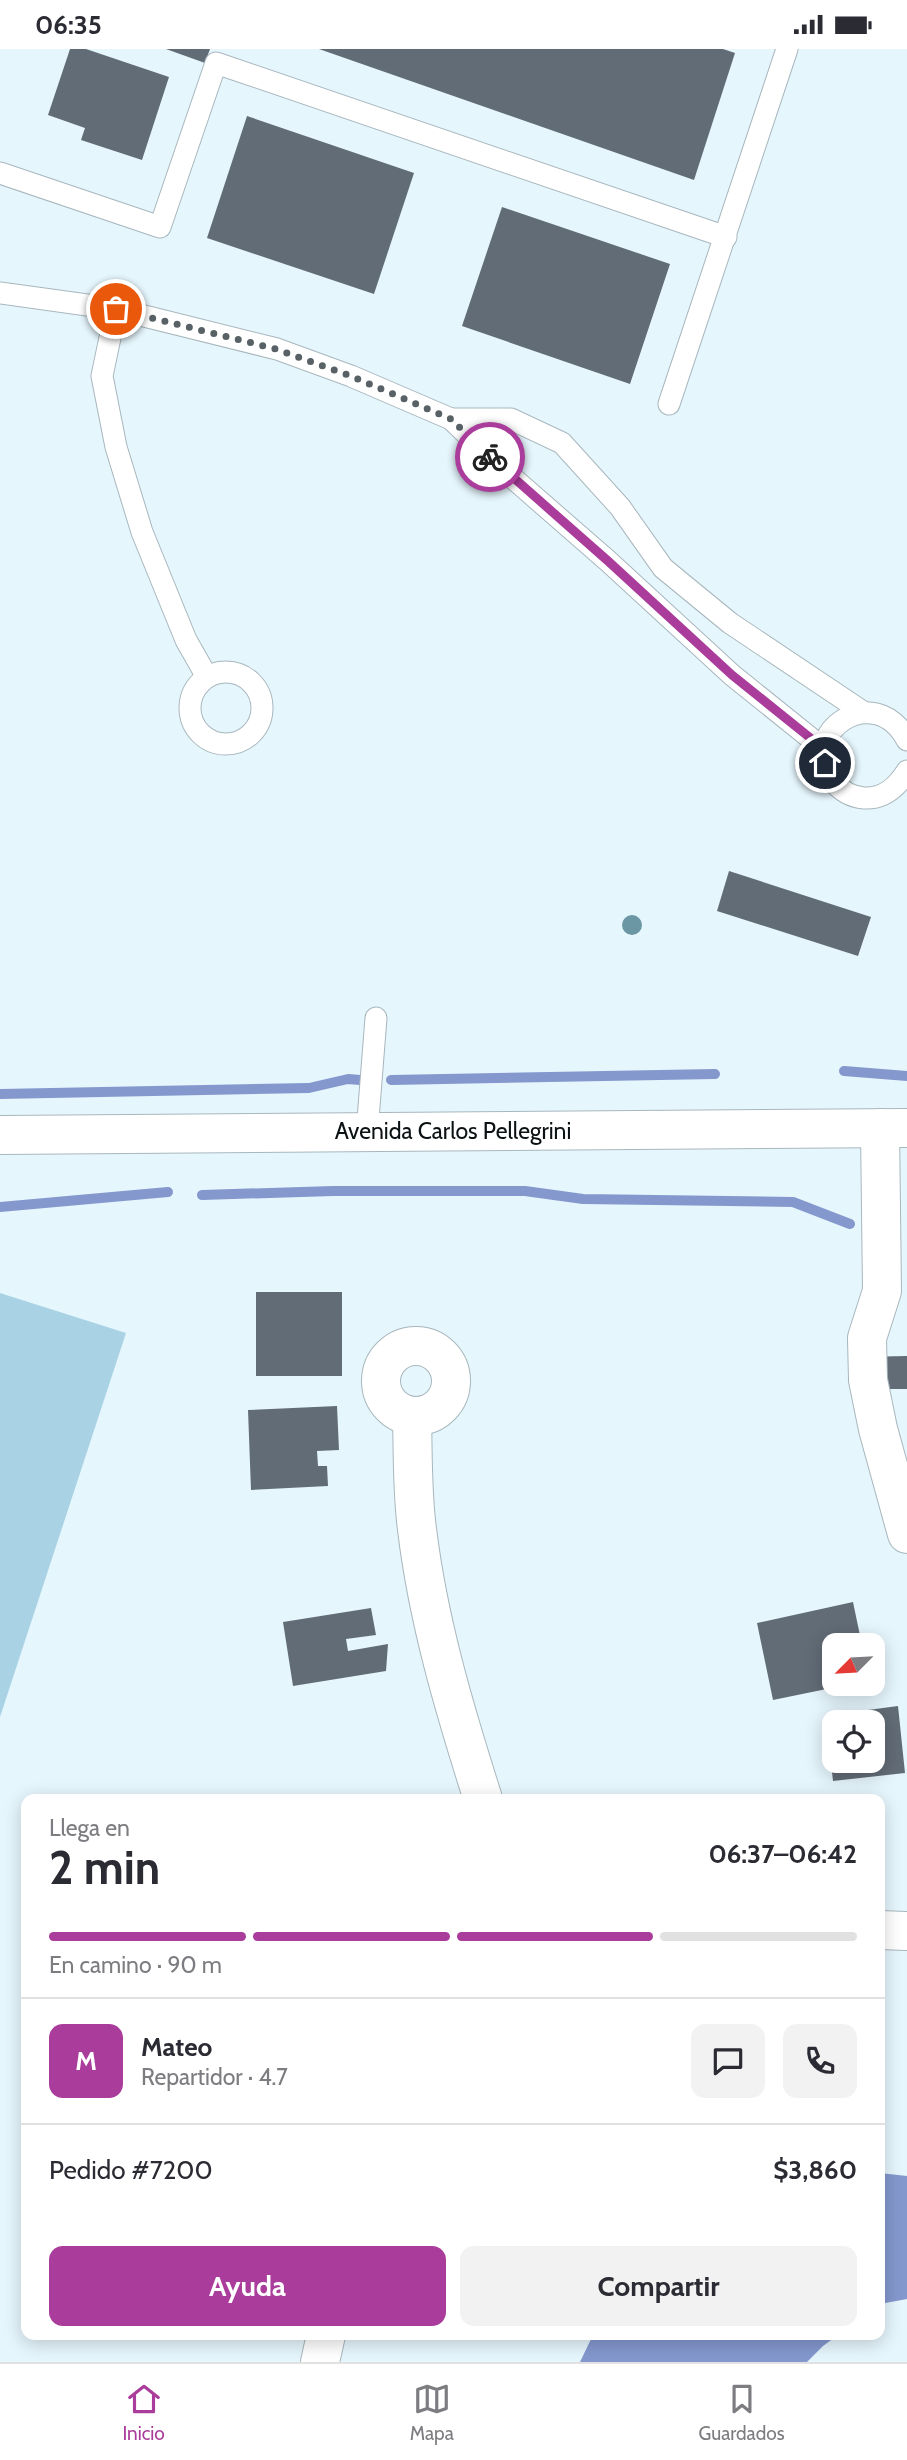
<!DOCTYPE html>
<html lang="es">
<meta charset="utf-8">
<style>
:root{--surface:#fff;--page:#f2f2f3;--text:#2b2b33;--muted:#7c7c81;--line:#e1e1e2;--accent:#aa3c9b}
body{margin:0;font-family:Cabin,sans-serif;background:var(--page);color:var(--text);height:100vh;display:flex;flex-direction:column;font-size:26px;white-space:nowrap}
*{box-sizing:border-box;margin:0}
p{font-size:23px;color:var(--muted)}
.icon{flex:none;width:38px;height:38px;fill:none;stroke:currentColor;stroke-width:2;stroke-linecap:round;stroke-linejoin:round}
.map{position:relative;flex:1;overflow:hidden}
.sheet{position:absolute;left:21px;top:1745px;width:864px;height:546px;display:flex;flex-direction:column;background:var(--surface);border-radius:14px;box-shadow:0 4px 18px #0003}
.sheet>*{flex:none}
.needle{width:46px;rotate:246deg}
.tools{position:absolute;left:822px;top:1584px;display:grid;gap:14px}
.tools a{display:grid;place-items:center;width:63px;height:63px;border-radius:14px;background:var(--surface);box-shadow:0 4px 18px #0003;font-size:35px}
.pin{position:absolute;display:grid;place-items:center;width:60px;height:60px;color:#fff;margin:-30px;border:4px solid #fff;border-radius:50%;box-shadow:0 2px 7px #0007}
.courier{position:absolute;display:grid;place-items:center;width:70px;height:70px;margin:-35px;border:5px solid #aa3c9b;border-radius:50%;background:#fff;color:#222;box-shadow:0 2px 9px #0007}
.head em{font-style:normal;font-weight:800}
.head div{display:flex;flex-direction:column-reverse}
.head{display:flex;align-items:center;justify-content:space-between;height:119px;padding:0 28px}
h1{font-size:46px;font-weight:800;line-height:52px}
.bar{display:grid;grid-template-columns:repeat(4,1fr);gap:10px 7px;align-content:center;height:84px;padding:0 28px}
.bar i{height:9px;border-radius:5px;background:var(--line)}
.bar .selected{background:var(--accent)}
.bar p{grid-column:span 4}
.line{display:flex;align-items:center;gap:18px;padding:0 28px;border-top:2px solid var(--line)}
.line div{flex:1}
.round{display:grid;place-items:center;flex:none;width:74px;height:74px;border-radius:14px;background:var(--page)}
.action{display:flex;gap:14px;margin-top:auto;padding:14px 28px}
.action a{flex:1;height:80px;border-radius:14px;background:var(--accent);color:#fff;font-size:28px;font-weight:800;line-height:80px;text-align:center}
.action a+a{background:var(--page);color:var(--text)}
.status{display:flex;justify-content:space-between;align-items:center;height:49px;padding:0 35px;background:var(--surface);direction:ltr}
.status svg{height:19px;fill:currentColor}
.tab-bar{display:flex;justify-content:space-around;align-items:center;height:98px;border-top:2px solid var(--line);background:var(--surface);font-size:19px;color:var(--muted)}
.tab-bar a{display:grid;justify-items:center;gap:4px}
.tab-bar .selected{color:var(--accent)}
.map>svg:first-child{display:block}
.green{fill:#a9d3e5}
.water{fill:#8498ce}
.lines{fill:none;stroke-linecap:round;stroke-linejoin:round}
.stream{stroke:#8498ce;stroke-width:10}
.building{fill:#626c76}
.service-casing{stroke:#a8b7bd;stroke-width:23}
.minor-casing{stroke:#a8b7bd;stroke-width:40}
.secondary-casing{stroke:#a8b7bd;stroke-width:40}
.service{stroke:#fff;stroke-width:21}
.minor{stroke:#fff;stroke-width:38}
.secondary{stroke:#fff;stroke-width:38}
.tree{fill:#6b96a4}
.done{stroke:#586165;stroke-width:7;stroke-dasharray:0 12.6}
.route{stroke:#aa3c9b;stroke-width:9}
.labels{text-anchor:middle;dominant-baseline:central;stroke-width:5;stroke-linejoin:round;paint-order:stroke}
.street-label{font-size:23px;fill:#0c1113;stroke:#fff}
</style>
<div class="status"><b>06:35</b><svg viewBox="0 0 49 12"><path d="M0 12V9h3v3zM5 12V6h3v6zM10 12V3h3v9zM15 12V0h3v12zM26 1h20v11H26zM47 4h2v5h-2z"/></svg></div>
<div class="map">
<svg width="907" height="2313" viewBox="0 0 907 2313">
<rect width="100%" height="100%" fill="#e6f6fd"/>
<path class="green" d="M0,1244l126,40 -126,384z"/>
<g class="water">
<path d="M880,2124l27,3v123l-27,5z"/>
<path d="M593,2286h245l-15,11 -16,16h-227z"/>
</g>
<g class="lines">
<g class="stream">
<path d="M844,1022l63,5"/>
<path d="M391,1031l324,-6"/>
<path d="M0,1045l309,-6 39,-9 12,1"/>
<path d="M202,1146l131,-4h192l58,8 210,3 57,22"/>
<path d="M0,1158l168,-15"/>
</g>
</g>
<g class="building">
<path d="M70,0h16l83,28 -27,83 -61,-20 4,-12 -37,-13z"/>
<path d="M166,0h44l-5,14z"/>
<path d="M319,0h404l12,4 -41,127z"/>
<path d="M247,67l167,57 -40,121 -167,-56z"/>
<path d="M502,158l168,57 -40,120 -168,-58z"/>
<path d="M729,822l142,46 -13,39 -141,-45z"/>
<rect x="256" y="1243" width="86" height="84"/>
<path d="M907,1307v33h-49l-1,-32z"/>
<path d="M337,1357l2,44 -22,1 1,15h9l1,20 -77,4 -3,-80z"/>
<path d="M853,1553l9,43h-27v38l11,2 -73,15 -16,-77z"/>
<path d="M371,1559l5,27 -30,4 2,12 40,-7 -2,27 -93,15 -10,-64z"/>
<path d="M873,1595l9,33 -9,2z"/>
<path d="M898,1657l7,67 -72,8 -7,-63 17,-2 1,6h-9v39h38v-39h-3l-2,-12z"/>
</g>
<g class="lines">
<g class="service-casing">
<g id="service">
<path d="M0,124l160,54 56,-164 510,174"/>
<path d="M0,244l116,16 161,40 74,27 100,43 56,54 101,88 124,114 92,74"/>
<path d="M116,260l-14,67 14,71 26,85 44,108 21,37"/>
<path d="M669,355l118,-355"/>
<path d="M451,370h60l51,24 58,64 43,61 67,55 133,89"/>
<circle cx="226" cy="659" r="36"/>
<path d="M907,691c-33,-61 -110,-7 -75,40 8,10 19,17 32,18 20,1 33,-11 43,-27"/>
<path d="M367,1083l9,-114"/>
</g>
</g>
<g class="minor-casing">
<g id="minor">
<path d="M880,1079l2,163 -15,47 1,42 10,49 29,105"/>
<circle cx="416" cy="1332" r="35"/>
<path d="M412,1368c1,37 0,75 5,112 11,92 38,182 66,270"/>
<path d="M880,1881l27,1"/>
<path d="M320,2313l6,-27"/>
</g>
</g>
<g class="secondary-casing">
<path id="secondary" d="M0,1086l907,-7"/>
</g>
<use href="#service" class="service"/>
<use href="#minor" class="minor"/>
<use href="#secondary" class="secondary"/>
</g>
<circle class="tree" cx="632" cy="876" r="10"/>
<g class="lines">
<path class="done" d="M116,260l160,40 75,27 100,43 39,38"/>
<path class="route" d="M490,408l118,104 124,114 92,74 1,14"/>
</g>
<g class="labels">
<g class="street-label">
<text x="453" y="1082">Avenida Carlos Pellegrini</text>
</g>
</g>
</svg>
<div class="tools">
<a><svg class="needle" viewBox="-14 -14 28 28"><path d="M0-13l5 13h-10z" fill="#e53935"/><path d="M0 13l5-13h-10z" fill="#7c7c81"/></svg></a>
<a><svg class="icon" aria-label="locate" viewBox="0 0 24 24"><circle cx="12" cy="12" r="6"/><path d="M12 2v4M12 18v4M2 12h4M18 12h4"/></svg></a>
</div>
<div class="pin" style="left:116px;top:260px;background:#ea580c"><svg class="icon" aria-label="bag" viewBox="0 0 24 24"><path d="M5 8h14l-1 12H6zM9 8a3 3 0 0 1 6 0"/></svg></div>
<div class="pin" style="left:825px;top:714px;background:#1f2937"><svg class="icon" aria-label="home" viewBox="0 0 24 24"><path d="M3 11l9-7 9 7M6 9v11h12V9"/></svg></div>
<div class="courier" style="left:490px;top:408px"><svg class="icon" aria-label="bike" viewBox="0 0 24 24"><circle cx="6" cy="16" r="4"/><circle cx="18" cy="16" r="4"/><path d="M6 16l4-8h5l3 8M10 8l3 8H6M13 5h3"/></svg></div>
<section class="sheet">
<div class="head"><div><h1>2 min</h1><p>Llega en</p></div><em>06:37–06:42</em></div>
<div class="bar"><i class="selected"></i><i class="selected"></i><i class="selected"></i><i></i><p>En camino · 90 m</p></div>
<div class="line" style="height:126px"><b class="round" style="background:var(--accent);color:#fff">M</b><div><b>Mateo</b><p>Repartidor · 4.7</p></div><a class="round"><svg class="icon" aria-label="chat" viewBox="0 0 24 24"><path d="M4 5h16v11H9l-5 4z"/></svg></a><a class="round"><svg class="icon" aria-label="phone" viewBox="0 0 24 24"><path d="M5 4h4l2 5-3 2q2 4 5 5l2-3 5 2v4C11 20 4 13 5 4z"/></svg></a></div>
<div class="line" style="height:91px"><div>Pedido #7200</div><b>$3,860</b></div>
<div class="action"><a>Ayuda</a><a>Compartir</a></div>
</section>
</div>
<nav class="tab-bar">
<a class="selected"><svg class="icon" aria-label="home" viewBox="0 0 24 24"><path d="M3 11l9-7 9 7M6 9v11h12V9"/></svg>Inicio</a>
<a><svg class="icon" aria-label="map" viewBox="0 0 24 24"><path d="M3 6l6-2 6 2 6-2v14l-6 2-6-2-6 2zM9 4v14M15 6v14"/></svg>Mapa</a>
<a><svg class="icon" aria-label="saved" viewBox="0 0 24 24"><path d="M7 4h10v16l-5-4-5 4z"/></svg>Guardados</a>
</nav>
